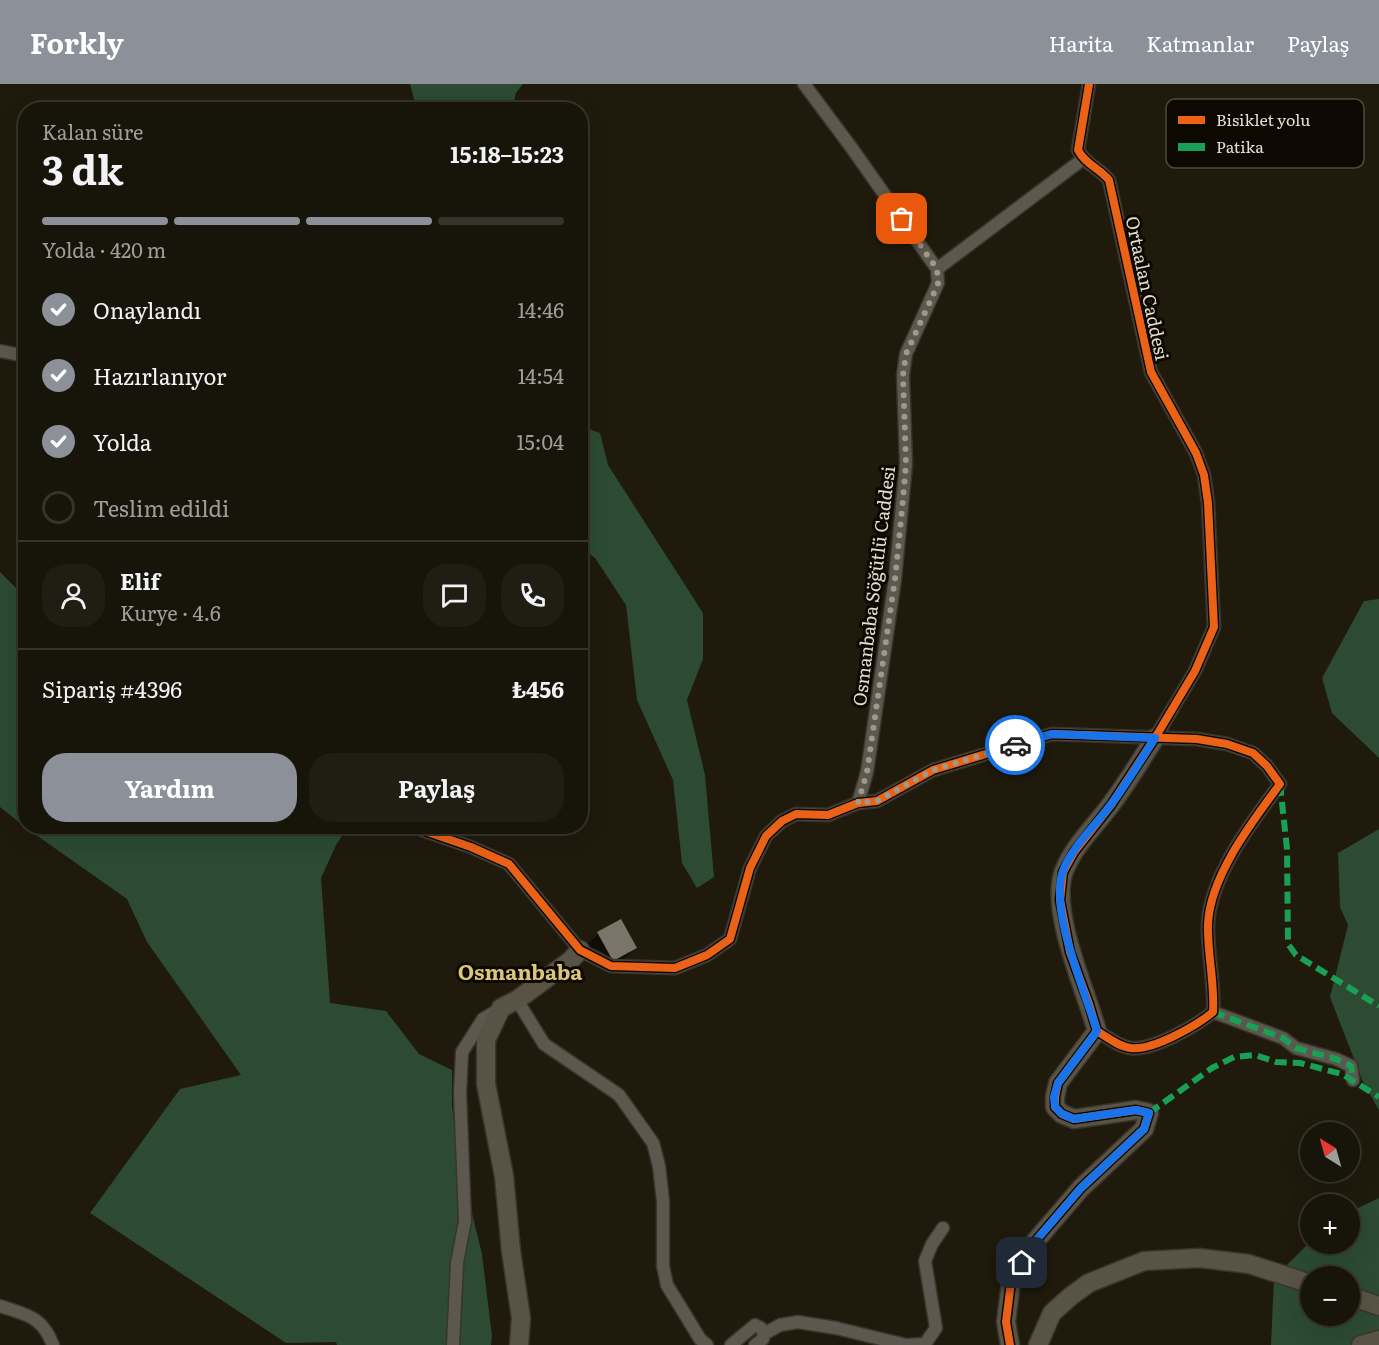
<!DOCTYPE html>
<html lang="tr">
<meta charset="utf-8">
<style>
:root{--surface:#171409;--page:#201d12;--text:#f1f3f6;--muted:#9e9e9c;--line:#36332a;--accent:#8c9099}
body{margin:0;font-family:Literata,serif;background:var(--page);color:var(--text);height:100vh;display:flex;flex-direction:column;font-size:22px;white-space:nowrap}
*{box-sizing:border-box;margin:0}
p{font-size:20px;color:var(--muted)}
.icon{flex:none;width:33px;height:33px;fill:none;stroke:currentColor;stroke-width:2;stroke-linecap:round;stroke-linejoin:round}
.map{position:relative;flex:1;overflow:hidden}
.details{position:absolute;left:18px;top:18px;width:570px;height:732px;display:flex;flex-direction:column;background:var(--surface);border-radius:24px;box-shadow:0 6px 24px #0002,0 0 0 2px var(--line)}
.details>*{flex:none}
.needle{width:39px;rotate:323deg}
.fabs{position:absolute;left:1300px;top:1038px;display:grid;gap:12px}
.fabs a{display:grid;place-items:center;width:60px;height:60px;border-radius:50%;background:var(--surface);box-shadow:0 6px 24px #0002,0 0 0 2px var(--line);font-size:30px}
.pin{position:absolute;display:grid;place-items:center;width:51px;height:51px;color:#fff;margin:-26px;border-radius:12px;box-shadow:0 3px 9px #0006}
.courier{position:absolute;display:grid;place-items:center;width:60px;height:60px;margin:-30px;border:4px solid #1a73e8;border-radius:50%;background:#fff;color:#222;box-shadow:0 2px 8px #0007}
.head em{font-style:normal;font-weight:700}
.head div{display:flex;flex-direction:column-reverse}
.head{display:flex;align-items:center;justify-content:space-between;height:102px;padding:0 24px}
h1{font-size:39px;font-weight:700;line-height:45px}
.bar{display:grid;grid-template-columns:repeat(4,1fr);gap:9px 6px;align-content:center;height:72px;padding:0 24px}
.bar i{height:8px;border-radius:4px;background:var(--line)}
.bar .active{background:var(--accent)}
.bar p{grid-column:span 4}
.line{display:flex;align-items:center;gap:15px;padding:0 24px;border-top:2px solid var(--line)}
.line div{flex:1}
.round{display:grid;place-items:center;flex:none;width:63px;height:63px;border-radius:24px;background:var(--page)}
ol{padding:0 24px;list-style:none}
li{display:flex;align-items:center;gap:18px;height:66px}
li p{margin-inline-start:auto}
li .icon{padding:6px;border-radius:50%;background:var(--accent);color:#fff;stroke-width:4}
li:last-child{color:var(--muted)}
li i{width:33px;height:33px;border:3px solid var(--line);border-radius:50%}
.action{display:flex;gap:12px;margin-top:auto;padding:12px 24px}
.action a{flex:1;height:69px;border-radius:24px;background:var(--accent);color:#fff;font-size:24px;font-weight:700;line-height:69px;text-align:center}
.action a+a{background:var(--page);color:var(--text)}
header{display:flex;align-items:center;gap:36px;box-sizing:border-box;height:84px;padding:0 30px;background:var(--accent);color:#fff}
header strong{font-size:28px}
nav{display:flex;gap:33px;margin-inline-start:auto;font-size:21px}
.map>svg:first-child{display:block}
.forest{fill:#2c4b32;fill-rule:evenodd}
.shadow{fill:#0007}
.building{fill:#7b7469}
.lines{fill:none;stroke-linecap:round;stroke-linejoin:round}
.street-casing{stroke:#39352c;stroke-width:15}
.secondary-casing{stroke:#39352c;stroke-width:21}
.street{stroke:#5c584d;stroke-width:12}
.secondary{stroke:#585345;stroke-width:18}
.quiet{stroke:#1a9f57;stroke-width:6;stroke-dasharray:12 6;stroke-linecap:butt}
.cycleway-casing{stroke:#0d0902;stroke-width:11}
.cycleway{stroke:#ea6118;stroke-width:8}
.done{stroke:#9e998a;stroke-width:6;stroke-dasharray:0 10.8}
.route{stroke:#1a73e8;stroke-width:8}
.labels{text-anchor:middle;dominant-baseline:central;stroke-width:6;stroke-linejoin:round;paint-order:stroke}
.street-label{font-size:18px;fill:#e3dece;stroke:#0d0902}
.quarter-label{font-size:21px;font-weight:bold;fill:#dcc679;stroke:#0d0902}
.key{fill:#0d0902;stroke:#4d493f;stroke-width:1.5}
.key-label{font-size:16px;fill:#e3dece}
</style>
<header>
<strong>Forkly</strong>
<nav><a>Harita</a><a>Katmanlar</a><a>Paylaş</a></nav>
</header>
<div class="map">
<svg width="1379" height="1261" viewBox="0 0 1379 1261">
<rect width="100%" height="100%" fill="#1f1a0c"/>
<g class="forest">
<path d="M410,0h113l-7,9 -4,16 -95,1z"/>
<path d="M581,342l19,7 8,32 95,148v46l-16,41 18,75 9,102 -17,11 -15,-25 -9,-83 -36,-80 -11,-95 -31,-47 -14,-10z"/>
<path d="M0,488l25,25 1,229 322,1 -12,18 -15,33 9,125 56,8 33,43 33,16v36l9,63 21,85 10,82 -1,9h-154l-1,-3 -50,1 -196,-130 90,-124 61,-14 -94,-133 -20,-43 -98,-69 -29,-23z"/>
<path d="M1379,515v159l-47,-45 -10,-35 42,-77z"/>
<path d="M1379,745v281l-16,-28 -33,-85 18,-72 -8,-18 -2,-54z"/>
<path d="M1379,1114v147h-108l3,-67 37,-37v3h39v-32zM1311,1192h39v40h-39z"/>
</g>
<path class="shadow" d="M621,837l14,27 -10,10 -23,13 -15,-27 11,-10z"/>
<path class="building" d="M621,835l16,29 -24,13 -16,-29z"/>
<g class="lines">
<g class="street-casing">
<g id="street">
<path d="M804,0l47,63 86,122 1,14 -32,71 -3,21 3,89 -11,115 -28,193 -9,31"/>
<path d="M1089,0l-11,66c7,14 21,18 31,30l42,192 45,81 8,22 4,28 6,124 -19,44 -40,67"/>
<path d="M937,185l146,-110"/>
<path d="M0,267l26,5"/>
<path d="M410,742l61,21 38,17 71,86 31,16 64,2 32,-13 23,-16 20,-71 16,-32 16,-15 14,-7 32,1 30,-12 19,-2 56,-31 119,-36 145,5 30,5 26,9 14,13 13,18c-28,38 -70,92 -72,140 -1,29 7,59 5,88 -17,14 -61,39 -82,36 -12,-1 -24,-11 -34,-17"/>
<path d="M517,916l27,44 75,51 34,48 6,23 4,35v65l4,19 33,54 7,6"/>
<path d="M1213,928l70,26 13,10 40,11 15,7 2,14"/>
<path d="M0,1222c27,9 42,10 53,39"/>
<path d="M764,1250l16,-9 18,-3 38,6 70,17 19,-1 11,-16 -11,-67 7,-17 11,-16"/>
<path d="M453,1261l4,-82 8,-42 -5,-128 2,-41 21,-33 17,-10"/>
<path d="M731,1261l24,-20 6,3 3,6 -1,5 -8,6"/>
</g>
</g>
<g class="secondary-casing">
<g id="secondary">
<path d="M1350,1212l29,10"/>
<path d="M519,1261l2,-27 -10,-67 -7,-75 -18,-92v-44l15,-32 16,-8 53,-39 10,-11"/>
<path d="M1010,1261l-4,-23 5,-40 22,-38 48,-56 63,-59 5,-16 -13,-3 -62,9 -12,-5 -7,-7v-10l3,-14 39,-52c-11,-40 -48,-121 -33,-160 9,-24 30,-44 45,-64 17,-22 31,-46 46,-69"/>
<path d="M1038,1261l14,-32 19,-17 18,-13 55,-22 55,-3 50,6 62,20"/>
<path d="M1361,1261l18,-5"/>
</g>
</g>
<use href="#street" class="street"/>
<use href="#secondary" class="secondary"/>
<g class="quiet">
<path d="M1280,700l7,65 1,95 8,11 83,51"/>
<path d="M1213,928l70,26 13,10 40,11 15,7 2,14"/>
<path d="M1149,1029l63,-45 22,-11 21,-2 21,7 24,1 42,11 37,23"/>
</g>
<g class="cycleway-casing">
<g id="cycleway">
<path d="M410,742l61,21 38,17 71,86 31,16 64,2 32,-13 23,-16 20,-71 16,-32 16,-15 14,-7 32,1 30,-12 19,-2 56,-31 119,-36 145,5 30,5 26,9 14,13 13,18c-28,38 -70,92 -72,140 -1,29 7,59 5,88 -17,14 -61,39 -82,36 -12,-1 -24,-11 -34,-17"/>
<path d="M1010,1261l-4,-23 5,-40 22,-38 48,-56 63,-59 5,-16 -13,-3 -62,9 -12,-5 -7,-7v-10l3,-14 39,-52 -8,-27 -19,-52 -10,-52 3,-28 11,-20 37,-47 44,-67 40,-67 19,-44 -6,-124 -4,-28 -8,-22 -45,-81 -42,-192c-10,-12 -24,-16 -31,-30l11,-66"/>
</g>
</g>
<use href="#cycleway" class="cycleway"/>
</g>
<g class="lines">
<path class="done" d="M902,135l35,50 1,15 -32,70 -3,21 3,89 -4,46 -7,69 -28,193 -9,31 19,-2 56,-31 82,-25"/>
<path class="route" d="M1015,661l37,-11 103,4c-15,23 -29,47 -46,69 -15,20 -37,40 -46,64 -14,39 22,120 34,160l-39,52 -4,14 1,10 7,7 12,5 62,-9 13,3 -5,16 -63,59 -48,56 -11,19"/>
</g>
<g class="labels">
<g class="street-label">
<text transform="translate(1148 204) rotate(78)">Ortaalan Caddesi</text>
<text transform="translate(873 502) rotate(-83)">Osmanbaba Söğütlü Caddesi</text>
</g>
<g class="quarter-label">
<text x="520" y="886">Osmanbaba</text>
</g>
</g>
<rect x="1166" y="15" width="198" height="69" rx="9" class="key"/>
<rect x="1178" y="32" width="27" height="8" fill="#ea6118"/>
<rect x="1178" y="59" width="27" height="8" fill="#1a9f57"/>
<g class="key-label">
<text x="1216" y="42">Bisiklet yolu</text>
<text x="1216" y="69">Patika</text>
</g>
</svg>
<div class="fabs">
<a><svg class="needle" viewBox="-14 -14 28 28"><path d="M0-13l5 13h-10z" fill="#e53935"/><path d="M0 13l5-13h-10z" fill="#9e9e9c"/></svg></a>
<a>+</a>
<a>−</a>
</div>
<div class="pin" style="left:902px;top:135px;background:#ea580c"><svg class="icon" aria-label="bag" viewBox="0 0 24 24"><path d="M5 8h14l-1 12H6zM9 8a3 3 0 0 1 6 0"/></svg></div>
<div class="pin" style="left:1022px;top:1179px;background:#1f2937"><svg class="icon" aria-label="home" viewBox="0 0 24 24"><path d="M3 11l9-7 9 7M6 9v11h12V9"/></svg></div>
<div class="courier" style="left:1015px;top:661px"><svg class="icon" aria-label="car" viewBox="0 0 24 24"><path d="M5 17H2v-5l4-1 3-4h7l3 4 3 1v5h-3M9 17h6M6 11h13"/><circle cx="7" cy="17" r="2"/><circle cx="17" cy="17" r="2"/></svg></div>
<section class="details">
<div class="head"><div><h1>3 dk</h1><p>Kalan süre</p></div><em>15:18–15:23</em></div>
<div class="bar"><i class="active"></i><i class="active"></i><i class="active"></i><i></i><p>Yolda · 420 m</p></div>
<ol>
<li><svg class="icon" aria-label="check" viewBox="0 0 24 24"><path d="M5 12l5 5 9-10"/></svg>Onaylandı<p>14:46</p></li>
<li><svg class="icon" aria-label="check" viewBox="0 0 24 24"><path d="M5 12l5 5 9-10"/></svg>Hazırlanıyor<p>14:54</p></li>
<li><svg class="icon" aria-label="check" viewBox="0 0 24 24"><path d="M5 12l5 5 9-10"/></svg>Yolda<p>15:04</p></li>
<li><i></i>Teslim edildi</li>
</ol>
<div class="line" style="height:108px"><a class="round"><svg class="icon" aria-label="person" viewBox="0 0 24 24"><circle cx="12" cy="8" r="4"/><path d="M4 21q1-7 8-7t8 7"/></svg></a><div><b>Elif</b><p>Kurye · 4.6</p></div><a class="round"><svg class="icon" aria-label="chat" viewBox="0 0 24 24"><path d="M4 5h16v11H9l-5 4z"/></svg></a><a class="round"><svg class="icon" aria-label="phone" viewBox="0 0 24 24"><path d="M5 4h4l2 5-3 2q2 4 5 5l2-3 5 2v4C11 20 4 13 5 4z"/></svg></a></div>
<div class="line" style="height:78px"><div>Sipariş #4396</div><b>₺456</b></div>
<div class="action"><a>Yardım</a><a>Paylaş</a></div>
</section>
</div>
